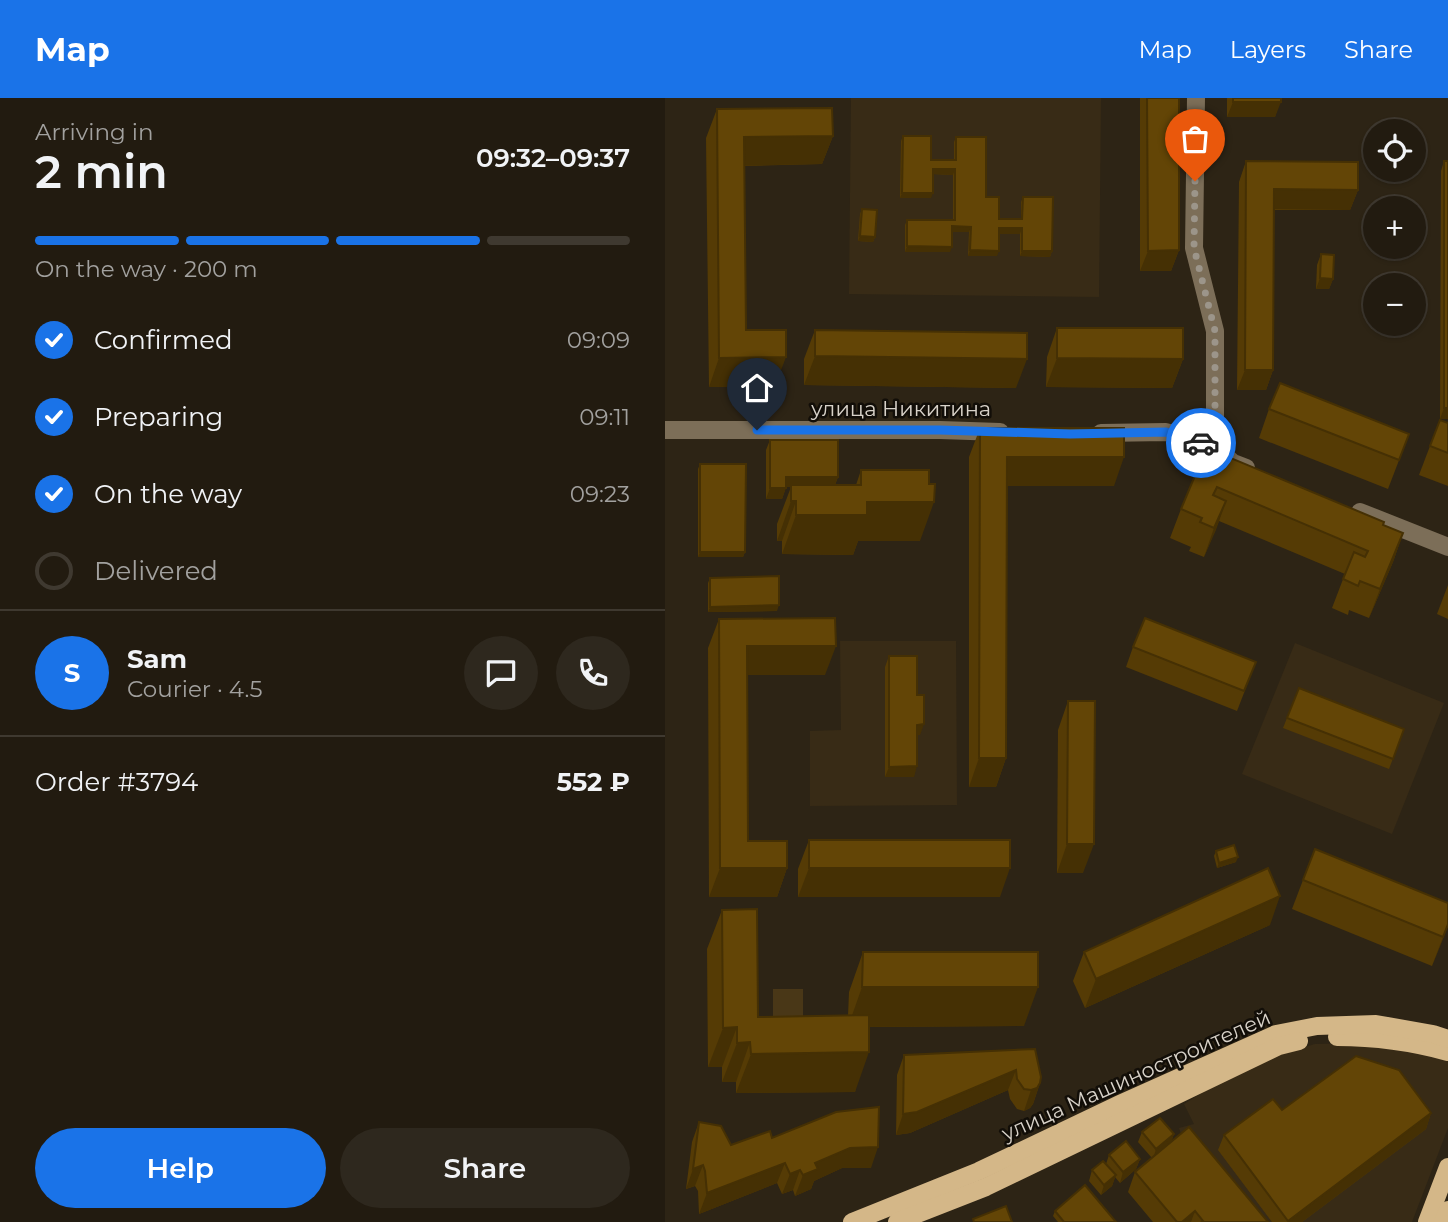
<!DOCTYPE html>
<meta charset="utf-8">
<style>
:root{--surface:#221b10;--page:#2e281e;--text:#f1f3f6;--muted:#a2a19f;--line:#3f3930;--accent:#1a73e8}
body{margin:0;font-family:Montserrat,sans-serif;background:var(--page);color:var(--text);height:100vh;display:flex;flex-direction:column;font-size:26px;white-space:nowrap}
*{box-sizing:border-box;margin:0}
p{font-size:23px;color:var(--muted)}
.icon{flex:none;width:38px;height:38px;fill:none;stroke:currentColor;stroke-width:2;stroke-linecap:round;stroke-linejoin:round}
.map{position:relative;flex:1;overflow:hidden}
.details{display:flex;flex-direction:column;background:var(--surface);width:665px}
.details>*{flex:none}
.tools{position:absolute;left:698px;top:21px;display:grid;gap:14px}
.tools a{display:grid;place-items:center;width:63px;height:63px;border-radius:50%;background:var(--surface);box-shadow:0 2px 5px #0004,0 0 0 2px var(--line);font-size:35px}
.pin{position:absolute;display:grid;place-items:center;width:60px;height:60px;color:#fff;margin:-72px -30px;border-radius:50% 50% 50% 0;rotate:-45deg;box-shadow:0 0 7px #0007}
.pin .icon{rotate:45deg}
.courier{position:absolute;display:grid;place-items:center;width:70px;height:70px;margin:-35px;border:5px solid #1a73e8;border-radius:50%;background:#fff;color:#222;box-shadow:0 2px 9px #0007}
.overview em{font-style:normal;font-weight:600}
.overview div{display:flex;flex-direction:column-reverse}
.overview{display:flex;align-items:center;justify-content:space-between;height:119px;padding:0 35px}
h1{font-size:46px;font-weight:600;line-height:52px}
.bar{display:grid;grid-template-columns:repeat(4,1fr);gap:10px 7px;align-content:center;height:84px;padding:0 35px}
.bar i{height:9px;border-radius:5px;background:var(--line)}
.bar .current{background:var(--accent)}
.bar p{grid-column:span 4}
.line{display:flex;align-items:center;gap:18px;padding:0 35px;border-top:2px solid var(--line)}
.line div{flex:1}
.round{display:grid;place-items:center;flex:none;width:74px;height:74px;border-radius:37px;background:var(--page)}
ol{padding:0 35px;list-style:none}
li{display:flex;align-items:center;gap:21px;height:77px}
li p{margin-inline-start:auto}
li .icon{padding:7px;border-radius:50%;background:var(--accent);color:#fff;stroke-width:4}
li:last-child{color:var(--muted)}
li i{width:38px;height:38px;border:4px solid var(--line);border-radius:50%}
.button{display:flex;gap:14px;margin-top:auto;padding:14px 35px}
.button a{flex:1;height:80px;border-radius:42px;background:var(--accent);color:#fff;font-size:28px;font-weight:600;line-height:80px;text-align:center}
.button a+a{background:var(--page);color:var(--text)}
header{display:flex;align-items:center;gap:42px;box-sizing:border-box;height:98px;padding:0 35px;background:var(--accent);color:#fff}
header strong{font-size:33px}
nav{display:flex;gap:38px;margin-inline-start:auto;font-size:24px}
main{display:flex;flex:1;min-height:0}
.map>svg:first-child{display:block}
.built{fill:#382b16}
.green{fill:#493717}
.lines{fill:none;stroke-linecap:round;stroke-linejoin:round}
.minor{stroke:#7c6e58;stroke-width:18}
.major{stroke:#d4b788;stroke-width:18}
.wall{fill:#553b05}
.shaded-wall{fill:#453004}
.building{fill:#634506;stroke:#453004;stroke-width:2}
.done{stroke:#9c958a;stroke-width:7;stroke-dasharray:0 12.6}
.route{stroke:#1a73e8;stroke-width:9}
.labels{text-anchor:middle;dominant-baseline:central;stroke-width:5;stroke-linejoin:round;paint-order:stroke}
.street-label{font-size:21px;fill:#d8d2c9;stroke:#120e08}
</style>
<header>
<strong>Map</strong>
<nav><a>Map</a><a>Layers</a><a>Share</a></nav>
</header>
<main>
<section class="details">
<div class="overview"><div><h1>2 min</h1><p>Arriving in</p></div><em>09:32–09:37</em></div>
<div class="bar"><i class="current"></i><i class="current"></i><i class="current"></i><i></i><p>On the way · 200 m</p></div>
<ol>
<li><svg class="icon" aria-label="check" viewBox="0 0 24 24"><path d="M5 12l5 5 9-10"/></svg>Confirmed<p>09:09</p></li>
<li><svg class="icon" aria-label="check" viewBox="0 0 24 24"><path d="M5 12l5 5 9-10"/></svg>Preparing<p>09:11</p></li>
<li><svg class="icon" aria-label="check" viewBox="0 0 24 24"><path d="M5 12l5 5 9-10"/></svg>On the way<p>09:23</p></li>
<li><i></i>Delivered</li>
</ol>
<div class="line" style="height:126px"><b class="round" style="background:var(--accent);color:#fff">S</b><div><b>Sam</b><p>Courier · 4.5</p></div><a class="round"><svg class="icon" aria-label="chat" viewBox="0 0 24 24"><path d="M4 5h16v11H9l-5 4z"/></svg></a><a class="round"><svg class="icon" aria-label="phone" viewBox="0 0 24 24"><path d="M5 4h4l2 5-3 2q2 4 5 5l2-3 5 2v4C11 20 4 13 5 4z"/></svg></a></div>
<div class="line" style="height:91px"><div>Order #3794</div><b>552 ₽</b></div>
<div class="button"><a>Help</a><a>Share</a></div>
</section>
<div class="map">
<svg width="783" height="1124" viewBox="0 0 783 1124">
<rect width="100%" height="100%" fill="#2d2415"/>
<g class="built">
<path d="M186,0h250l-2,199 -250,-3z"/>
<path d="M175,543h116l1,164 -147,1v-75l31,-1z"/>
<path d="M630,545l149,60 -52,131 -150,-60z"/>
<path d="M707,945l76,16v69l-36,94h-166l-60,-72 -7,-22 15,-4 -10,-20 66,-41 65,-19z"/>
</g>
<rect class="green" x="108" y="891" width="30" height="38"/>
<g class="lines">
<g class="minor">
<path d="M531,0l-2,150 21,83v116"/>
<path d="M0,332h275l60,2"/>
<path d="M436,335l65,-1 49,15 18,16 13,5"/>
<path d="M695,414l88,35"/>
</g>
<g class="major">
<path d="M672,939c37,0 75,5 111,15"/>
<path d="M187,1124l127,-51 141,-67 156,-70 41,-8 59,-2 57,10 15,5"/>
<path d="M232,1124l89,-35 293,-141 20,-5"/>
<path d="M762,1124l21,-55"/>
<path d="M778,1124l5,-12"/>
</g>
</g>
<g class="wall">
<path d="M475,0h39v152l-8,21h-31z"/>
<path d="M562,0h54l-6,19h-48z"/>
<path d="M52,11l116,27 -11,28 -78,2 2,164 29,56 -66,1 -3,-249z"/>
<path d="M238,38l28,24h23v-18l2,-5 30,60 13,22h22v-17l2,-5 29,54 -2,6 -30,-1v-22h-21l-2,22h-29l1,-24h-17l-2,20h-45v-27l2,-5h46v-45l-20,-1 -2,24h-31l1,-57z"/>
<path d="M581,63l112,29 -8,20h-76l-1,160 -7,20h-29l2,-208z"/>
<path d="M779,63l4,258h-8l1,-248z"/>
<path d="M197,111l13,28 -2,5 -15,-1 2,-27z"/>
<path d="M656,156l12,25 -4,10h-13l1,-24z"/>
<path d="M392,230l126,31 -11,29 -126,-1 1,-30z"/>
<path d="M150,232l201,58 -212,-3v-26z"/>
<path d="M604,311l140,25 -21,55 -129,-51z"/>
<path d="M783,325v63l-29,-11 11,-29z"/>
<path d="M315,330l134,58h-107l-1,272 -10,29h-27v-330z"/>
<path d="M105,342l68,37 -3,8h21l5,-15 59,71h-62l-5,14 -71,-1v-13h-5v-17l14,-37h-5l-4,12h-16v-49z"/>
<path d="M539,356l199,79 -10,29 -24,56 -20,-8 -1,5 -16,-7 13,-34 -126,-53 -15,36 -15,-6 2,-4 -21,-9 11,-29z"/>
<path d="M35,366l45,88 -2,5h-45v-88z"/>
<path d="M45,480l67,33 -69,1v-29z"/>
<path d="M783,487v34l-11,-5z"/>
<path d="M54,521l106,56h-77v166l39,27 -10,29h-68l-1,-249z"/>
<path d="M468,549l123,15 -19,49 -111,-44z"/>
<path d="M224,558l28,39 3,40h-3l-3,42h-29v-110z"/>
<path d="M634,590l105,41 -15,40 -106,-41z"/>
<path d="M403,603l15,172h-26l1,-143z"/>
<path d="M144,742l191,57h-202v-28z"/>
<path d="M551,753l20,11 -19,6 -3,-12z"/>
<path d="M638,782l145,23v23l-16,40 -140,-57z"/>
<path d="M57,812l36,107 90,-1 1,-24 14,-40 161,74 -155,1 -14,65 -119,1v-11h-14v-15h-14l-1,-118z"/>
<path d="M605,827l-185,83 -12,-27 11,-29z"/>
<path d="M370,951l5,34 -7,21 -3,4 -6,3 -7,-2 -7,-10 -2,-9 -98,43 -14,2 1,-60 7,-20z"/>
<path d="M617,1012l149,3 -5,16 -124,93h-30l-54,-72 6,-15z"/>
<path d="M34,1024l32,23 41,-7 99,30h-29l-28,13 -3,8 -16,7 -2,-6 -11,4 -5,-11 -78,31 -1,-23 -3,-5 -9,3 6,-47z"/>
<path d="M477,1034l32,2 -3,8 97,80h-115l-25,-30 7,-20 17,-14 -14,-16z"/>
<path d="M444,1057l31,4 -4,10 -16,14 -5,-6 -3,9 -11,9 -12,-14 3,-11 14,-6z"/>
<path d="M390,1113l61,11h-58l-5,-6z"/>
</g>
<g class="shaded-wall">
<path d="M568,4h48l-6,15h-48z"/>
<path d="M168,38l-11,28 -88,2 10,-29z"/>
<path d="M268,71h22l-2,6 -22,-1z"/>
<path d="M609,91l84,1 -8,20 -83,-1z"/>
<path d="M237,95h31l-2,5h-31z"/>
<path d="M287,128l19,1 -2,5h-19z"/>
<path d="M334,130h23l-2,6h-23z"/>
<path d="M195,138l15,1 -2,5 -15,-1z"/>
<path d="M242,148l45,1 -2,5h-45z"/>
<path d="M305,152l29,1 -2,5h-29z"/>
<path d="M514,152l-8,21h-31l8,-20z"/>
<path d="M357,153h30l-2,6 -30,-1z"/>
<path d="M655,180l13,1 -4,10h-13z"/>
<path d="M150,258l212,3 -11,29 -212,-3z"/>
<path d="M121,259l-11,29 -66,1 10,-29z"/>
<path d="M392,260l126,1 -11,29 -126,-1z"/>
<path d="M580,272h28l-7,20h-29z"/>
<path d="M779,310h4v11h-8z"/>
<path d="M342,359h117l-10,29h-118z"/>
<path d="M121,379h52l-4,10h-52z"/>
<path d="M105,390h16l-4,11h-16z"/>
<path d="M126,403h5l-14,40h-5z"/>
<path d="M561,403l-10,29 -12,27 10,-29z"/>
<path d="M202,404h67l-14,39h-62l-5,14 -71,-1 14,-39z"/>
<path d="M738,435l-10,29 -24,56 11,-29z"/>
<path d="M35,454h45l-2,5h-45z"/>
<path d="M114,507l-2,6 -69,1 2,-5z"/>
<path d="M82,548h89l-11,29h-88z"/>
<path d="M259,626l-4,11h-7l4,-10z"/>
<path d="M314,660h27l-10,29h-27z"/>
<path d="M252,668l-3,11h-29l4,-10z"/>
<path d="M402,746h27l-11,29h-26z"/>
<path d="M573,759l-2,5 -19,6 2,-5z"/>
<path d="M55,770h67l-10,29h-68z"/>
<path d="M144,770h201l-10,29h-202z"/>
<path d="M615,798l-10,29 -185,83 11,-29z"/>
<path d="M783,826v2l-16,40 11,-29z"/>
<path d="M197,889h176l-14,39 -176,1z"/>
<path d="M72,929l-15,40h-14l15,-39z"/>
<path d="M85,944l-14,40h-14l15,-39z"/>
<path d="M204,954l-14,40 -119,1 15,-39z"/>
<path d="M351,972l-8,20 -98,43 -14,2 7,-21z"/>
<path d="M375,985l-7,21 -3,4 -6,3 7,-21z"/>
<path d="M766,1015l-5,16 -124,93h-14z"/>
<path d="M509,1036l-4,11 -17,14 3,-10z"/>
<path d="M213,1049l-7,21h-29l-28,13 -3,8 -16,7 8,-21 12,-12 35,-15z"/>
<path d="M475,1061l-4,10 -16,14 3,-11z"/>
<path d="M120,1065l-8,20 -78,31 8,-21z"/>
<path d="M38,1067l-8,21 -9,3 7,-20z"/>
<path d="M135,1072l-7,20 -11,4 8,-20z"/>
<path d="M451,1077l-4,11 -11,9 3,-10z"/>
<path d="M530,1113l-4,11h-9z"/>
</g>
<g class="building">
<path d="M482,0h32v152l-31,1z"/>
<rect x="568" y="0" width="48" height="4"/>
<path d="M167,10l1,28 -89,1 2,193h40v27l-67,1 -2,-249z"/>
<path d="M238,38h28v24h25v-23h30v60h13v22h23l1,-22h30l-1,54h-30v-23h-23v23l-29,-1 1,-23 -19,-1v21l-45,-1v-26h48v-51h-22v24h-31z"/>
<path d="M581,63l112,1v28l-84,-1 -1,181h-28z"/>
<rect x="779" y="63" width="4" height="247"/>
<path d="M197,111l15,1 -2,27 -15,-1z"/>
<path d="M656,156l13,1 -1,24 -13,-1z"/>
<path d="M392,230h126v31l-126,-1z"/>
<path d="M150,232l212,3v26l-212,-3z"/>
<path d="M615,285l129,51 -10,26 -130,-51z"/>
<path d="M775,322l8,3v30l-18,-7z"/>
<path d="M315,330h144v29h-117l-1,301h-27z"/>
<path d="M105,342h68v37h-52v11h-16z"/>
<path d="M539,356l20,8 2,-6 158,66 -1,3 20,8 -23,56 -20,-8 -2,5 -15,-7 11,-27 11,5 3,-6 -151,-64 -4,8 13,6 -12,27 -14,-6 2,-4 -21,-9z"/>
<path d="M35,366h46l-1,88h-45z"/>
<path d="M196,372h68v14h6l-1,18h-67v13h-71v-14h-5v-16h70z"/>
<path d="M114,478v29l-69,2v-29z"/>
<path d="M170,520l1,28h-89l1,195h39v27h-67l-1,-249z"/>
<path d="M480,520l111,44 -12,29 -111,-44z"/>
<path d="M224,558h28v39h7v29l-7,1v41l-28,1z"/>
<path d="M634,590l105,41 -11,30 -106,-41z"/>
<path d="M403,603h27l-1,143h-27z"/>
<rect x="144" y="742" width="201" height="28"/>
<path d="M569,747l4,12 -19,6 -3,-12z"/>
<path d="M650,751l133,54v21l-5,13 -140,-57z"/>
<path d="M603,770l12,28 -184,83 -12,-27z"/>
<path d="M92,811l1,108 111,-2v37l-118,2 -1,-12 -13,1v-16l-14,1 -1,-118z"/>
<path d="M198,854h175v35h-176z"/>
<path d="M370,951l6,28 -1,6 -3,5 -6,2 -7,-1 -7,-10 -1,-9 -99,42 -14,2 1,-59z"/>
<path d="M691,958l43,14 32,43 -143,108 -64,-86 49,-36 9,11z"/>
<path d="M214,1009l-1,40 -28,1 -35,15 3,6 -15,6 -3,-5 -10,4 -5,-11 -78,30 -2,-22 -2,-6 -10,4 6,-47 22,4 10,19 39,-14 2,7 64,-26z"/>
<path d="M495,1020l14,16 -18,15 -14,-17z"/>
<path d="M524,1029l79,95h-67l2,-1 -8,-10 -13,11h-5l-42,-50z"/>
<path d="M461,1043l14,18 -17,13 -14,-17z"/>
<path d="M438,1063l13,14 -12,10 -12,-15z"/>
<path d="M420,1087l31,37h-52l-9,-11z"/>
<path d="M341,1108l6,16h-38l-1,-3z"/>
</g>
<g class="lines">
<path class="done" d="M530,83l-1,67 21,83v116l-14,-4"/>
<path class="route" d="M92,332h183l130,4 96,-2 35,11"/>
</g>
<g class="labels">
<g class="street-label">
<text x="236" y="310">улица Никитина</text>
<text transform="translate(471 977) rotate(-24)">улица Машиностроителей</text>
</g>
</g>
</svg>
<div class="tools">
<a><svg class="icon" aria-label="locate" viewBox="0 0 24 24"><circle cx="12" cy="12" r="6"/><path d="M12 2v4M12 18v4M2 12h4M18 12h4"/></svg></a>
<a>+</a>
<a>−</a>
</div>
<div class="pin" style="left:530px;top:83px;background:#ea580c"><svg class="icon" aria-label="bag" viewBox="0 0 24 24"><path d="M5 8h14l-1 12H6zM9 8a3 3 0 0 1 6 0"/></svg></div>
<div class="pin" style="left:92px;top:332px;background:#1f2937"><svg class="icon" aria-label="home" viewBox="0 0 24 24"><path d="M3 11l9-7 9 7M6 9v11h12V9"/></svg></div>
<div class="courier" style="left:536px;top:345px"><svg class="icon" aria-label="car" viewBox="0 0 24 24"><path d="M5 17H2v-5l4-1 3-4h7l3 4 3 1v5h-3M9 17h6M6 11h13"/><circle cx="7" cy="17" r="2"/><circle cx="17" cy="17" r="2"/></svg></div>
</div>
</main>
